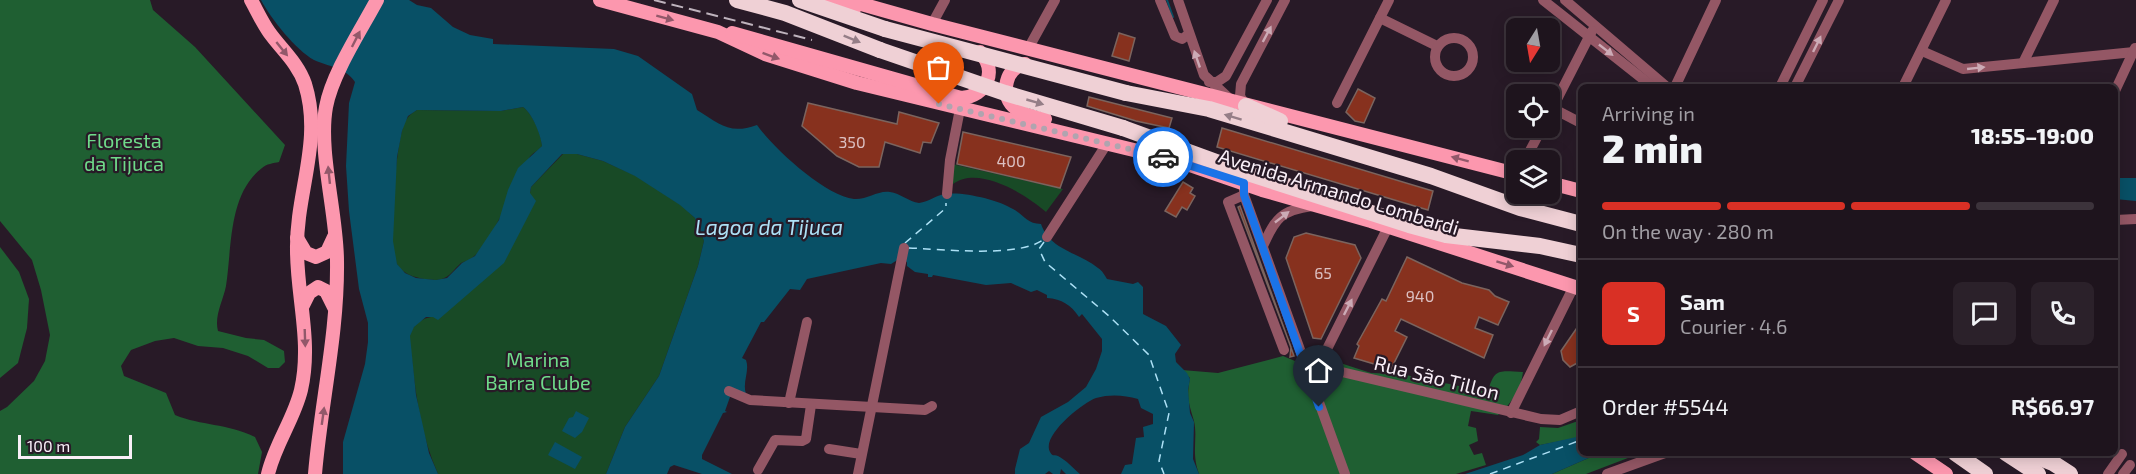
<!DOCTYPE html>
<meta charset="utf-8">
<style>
:root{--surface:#1e141d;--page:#2b212a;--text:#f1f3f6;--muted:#a19ea4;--line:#3c333b;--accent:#d93025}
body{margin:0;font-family:"Exo 2",sans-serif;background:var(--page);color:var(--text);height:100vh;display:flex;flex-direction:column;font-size:22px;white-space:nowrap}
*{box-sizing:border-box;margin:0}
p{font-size:20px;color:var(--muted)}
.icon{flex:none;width:33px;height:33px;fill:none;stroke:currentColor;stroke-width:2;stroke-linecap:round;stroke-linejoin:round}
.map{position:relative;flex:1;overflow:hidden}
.details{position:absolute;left:1578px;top:84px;width:540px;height:372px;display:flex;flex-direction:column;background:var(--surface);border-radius:9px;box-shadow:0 3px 15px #0003,0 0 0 2px var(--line)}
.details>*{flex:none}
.needle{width:39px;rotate:191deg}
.fabs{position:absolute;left:1506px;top:18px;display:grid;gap:12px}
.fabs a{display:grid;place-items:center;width:54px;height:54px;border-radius:9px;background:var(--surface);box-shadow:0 3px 15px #0003,0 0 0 2px var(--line);font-size:30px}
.scale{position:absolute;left:18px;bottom:15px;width:114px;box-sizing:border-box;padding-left:6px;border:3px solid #f9eff8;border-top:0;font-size:16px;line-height:21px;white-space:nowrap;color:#f9eff8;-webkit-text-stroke:4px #281a27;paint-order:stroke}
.pin{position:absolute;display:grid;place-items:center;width:51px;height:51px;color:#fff;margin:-62px -26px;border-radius:50% 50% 50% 0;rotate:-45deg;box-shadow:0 0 6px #0007}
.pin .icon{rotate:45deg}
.courier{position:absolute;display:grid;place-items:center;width:60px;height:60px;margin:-30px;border:4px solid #1a73e8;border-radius:50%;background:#fff;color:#222;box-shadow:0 2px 8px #0007}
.overview em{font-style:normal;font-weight:800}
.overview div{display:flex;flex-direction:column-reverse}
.overview{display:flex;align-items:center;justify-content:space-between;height:102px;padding:0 24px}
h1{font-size:39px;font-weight:800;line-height:45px}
.bar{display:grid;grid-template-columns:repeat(4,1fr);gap:9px 6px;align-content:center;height:72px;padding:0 24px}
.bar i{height:8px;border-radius:4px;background:var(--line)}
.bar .on{background:var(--accent)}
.bar p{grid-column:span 4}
.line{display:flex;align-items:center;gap:15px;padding:0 24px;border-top:2px solid var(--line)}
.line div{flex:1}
.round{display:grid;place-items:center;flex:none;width:63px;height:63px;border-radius:9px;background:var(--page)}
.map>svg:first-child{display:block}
.green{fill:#184a26}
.forest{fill:#1f5f32}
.water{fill:#085066;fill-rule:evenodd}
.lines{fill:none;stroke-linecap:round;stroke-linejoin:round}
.stream{stroke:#085066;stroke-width:2}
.ferry{stroke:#ade1f6;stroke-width:1.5;stroke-dasharray:8 6;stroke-linecap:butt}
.building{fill:#87311e;stroke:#7b645e;stroke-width:1.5}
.minor{stroke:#945765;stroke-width:10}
.major{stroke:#fc97ae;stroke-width:14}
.highway{stroke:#efd0d5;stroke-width:16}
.rail{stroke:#beb3bd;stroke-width:2;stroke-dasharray:12 6;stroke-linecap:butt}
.highway-bridge{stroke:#efd0d5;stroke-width:16}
.oneway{fill:#92586a}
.oneway2{fill:#ccabb6}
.oneway3{fill:#957e87}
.done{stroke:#b0a4af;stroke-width:6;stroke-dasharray:0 10.8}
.route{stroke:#1a73e8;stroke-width:8}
.labels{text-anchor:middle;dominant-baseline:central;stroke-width:4.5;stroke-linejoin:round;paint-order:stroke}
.number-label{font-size:16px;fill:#dcc0c2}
.park-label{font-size:20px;fill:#6fdb8a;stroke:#281a27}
.street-label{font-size:20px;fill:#f9eff8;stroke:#281a27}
.water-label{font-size:21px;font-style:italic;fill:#ade1f6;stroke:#281a27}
</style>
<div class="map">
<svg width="2136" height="474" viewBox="0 0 2136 474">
<rect width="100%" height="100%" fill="#281a27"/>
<g class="green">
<path d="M523,107c9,6 19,28 19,39 -4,5 -10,7 -13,12 -14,23 -36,85 -56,99 -3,3 -8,4 -12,6 -8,7 -13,17 -25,17 -15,-1 -33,-3 -40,-18 -9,-18 0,-110 6,-131 2,-10 6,-16 15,-21l84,1z"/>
<path d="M563,154h14l26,7 33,15 45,29 14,13 9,23 -6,25 -39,110 -34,51 -19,47h-168c-16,-36 -22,-75 -26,-114 -1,-7 -4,-17 -2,-24 1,-10 13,-19 23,-19l97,-124 1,-6z"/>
<path d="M952,164l111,25 -17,23c-21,-18 -67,-47 -93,-28z"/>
</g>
<g class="forest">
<path d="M0,0h150l3,10 42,37 90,98 -6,17c-5,1 -13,2 -17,6 -34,26 -30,80 -36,118 -3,15 -12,30 -8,45l28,7 18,2 20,11 1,11 -6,6h-11l-20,-12 -25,-8 -25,-2 -24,-8 -19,3 -24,9 -10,16 3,10 42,17 9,22c27,11 51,8 80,22l7,15 -4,22h-258v-63l7,-4 27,-26 11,-20 5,-26 -9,-45 -9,-30 -32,-39z"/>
<path d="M0,247l19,25 10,27 -2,29 -9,35 -18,15z"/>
<path d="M1283,356l12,5 23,29h9c7,-8 3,-14 -2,-23l6,-7 40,13 30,1 87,18c6,-25 12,-21 35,-20 -2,18 -12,32 -25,43l-27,-4 -3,15 8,2 2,13 -9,4 5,10 8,-2 4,12 -30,9h-257c-8,-22 -1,-35 -5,-53 -5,-18 -8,-23 -4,-43l-8,-8 36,3z"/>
<path d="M1581,420v16l-5,2 -36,7 -4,-3 3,-3 1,-12 18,1z"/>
<path d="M1600,453h41l-55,21h-34z"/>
</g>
<g class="water">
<path d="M261,0h148l8,5 14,3 22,19 17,8 23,4v5l121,5 24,7 54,38 5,16c23,14 32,25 60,15 16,23 68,71 97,74 13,1 24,-9 36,-7 10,1 19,10 29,11 10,-1 17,-8 26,-9 17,-3 54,6 68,15 11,6 14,15 28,15 9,26 37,28 57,44 4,2 7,8 9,11l26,5 5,-2 5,5v27l23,12 15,19 -6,9 1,8 11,11 3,6 -2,11 2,23 4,9 -1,37 6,15h-78l4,-9 7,-1 4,-26 8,-1 -1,-10 10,-3v-10l-12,-6 -3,-9c-14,-4 -28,-5 -42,-1 -14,5 -55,38 -46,54 3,5 3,2 8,4 8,4 15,12 22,18h-14l-5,-5 -1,5h-7l-4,-3 -4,3h-30v-5l5,-20 9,-6 12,-26 27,-15 18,-15 10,-18 6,-18v-12l-20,-25 -3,3c-8,-12 -17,-18 -32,-19v-3l-10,-5 -6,2 -20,-9 -25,2 -53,-10 -1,2h-4v-3l-13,-2 -8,-6v-4l-8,-3 -8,5 -10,-1 -74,16 -7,11 -10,-1 -26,33h-3l-19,36 4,2c4,11 -4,22 0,34l-16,3 -5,14 2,1 -4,1 -21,42v4l30,15h-30l-28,-9 -4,2 -3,7h-61l19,-47 34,-51 39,-110 6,-25 -9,-23 -15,-13 -45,-29 -32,-15 -26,-7h-15l-31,33 -1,6 6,8 -32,62 -66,57 -5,-3h-7l-12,10 -4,9 6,59 13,58 9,21h-95v-32l22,-78 3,-22v-19l-9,-34 -10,-78 -3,-45 3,-63 6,-21c-10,-15 -26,-15 -41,-22 -18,-10 -43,-41 -53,-60zM523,107c9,6 18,28 19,39l-24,22 -10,22 -9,30 -24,36 -13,7 -15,15 -11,2 -20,-2 -11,-5 -8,-9 -4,-23 4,-84 5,-26 6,-15 9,-6 84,1z"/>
<path d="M2115,178h21v23l-21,-2z"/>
<path d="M576,411l13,7 -7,14 -7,6 -13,-7 7,-13 4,-1z"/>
<path d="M1581,436v17h19l-48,21h-87l58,-19 17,-10z"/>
<path d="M555,442l27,15 -7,12 -27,-14z"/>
</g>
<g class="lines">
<path class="stream" d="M1167,0l6,17"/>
<g class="ferry">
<path d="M1044,242l-5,7 6,13 64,54 40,39 20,58 -10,48 5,13"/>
<path d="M905,243l41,-35v-5"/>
<path d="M909,248c33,1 108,10 134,-8"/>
<path d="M1490,474l91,-34"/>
</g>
</g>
<g class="building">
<path d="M1119,33l16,5 -6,23 -17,-5z"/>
<path d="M1358,89l17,9 -11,25 -9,-2 -9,-9z"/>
<path d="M1089,97l83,21 -3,10 -33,-7 -49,-15z"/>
<path d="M808,103l89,21 2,-12 40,11 -8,20 -8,-1 -3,11 -35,-11 -6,25h-20l-22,-11 -35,-30z"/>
<path d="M1222,128l211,63 -5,19 -211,-63z"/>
<path d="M963,132l108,25 -11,31 -103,-24z"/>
<path d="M1183,182l10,6 -3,5 5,3 -8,14 -5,-3 -6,10 -11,-6z"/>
<path d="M1240,206l54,150 -4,1 1,-10 -53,-140z"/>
<path d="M1306,233l49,12 6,13 -40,81 -8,-1 -27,-80 8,-21z"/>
<path d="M1407,257l55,26 27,7 6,6 14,6 -11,23 -19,-8 -4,11 18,7 -9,23 -83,-39 -6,12 12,6 -16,32 -37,-11 5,-12 -2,-2 25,-45 4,2z"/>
<path d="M1581,322v39l-11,6 -7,-7 -2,-9z"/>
</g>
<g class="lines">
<g class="minor">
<path d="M1160,0l15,36 7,3 7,-5"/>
<path d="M1178,0l26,75 27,25"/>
<path d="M1543,0l110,87"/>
<path d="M1565,0l102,87"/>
<path d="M1380,18l57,28"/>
<path d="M932,24l13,-24"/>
<circle cx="1454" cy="57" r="19"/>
<path d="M1028,49l27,-49"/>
<path d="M1922,51l41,18 171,-17"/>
<path d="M2023,63l31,-63"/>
<path d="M1209,82h8l9,-6 41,-76"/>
<path d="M1675,87l41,-87"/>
<path d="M1780,87l43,-87"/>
<path d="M1795,87l44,-87"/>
<path d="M1903,87l43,-87"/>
<path d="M2115,91l20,-43"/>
<path d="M1337,103l52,-103"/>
<path d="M1246,106l-6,-10 1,-12 44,-84"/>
<path d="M1552,108l29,15"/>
<path d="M1550,113l42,-82"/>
<path d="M1525,160l17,-32"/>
<path d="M1244,183v12l101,279"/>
<path d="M947,194l3,-34 10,-51"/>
<path d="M1244,195l-16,7 56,148"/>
<path d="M2115,220l21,-1"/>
<path d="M1047,237l61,-95"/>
<path d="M1263,246c12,-27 18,-36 49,-40"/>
<path d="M1322,359l66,-132"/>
<path d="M1329,369l212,50 19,1 21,-9"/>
<path d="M1311,385l18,-16"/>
<path d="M729,391l21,9 175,10 7,-4"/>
<path d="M789,403l18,-81"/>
<path d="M1511,413l63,-127"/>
<path d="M829,449l32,5"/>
<path d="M758,470l17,-30 27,1 4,-2 5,-34"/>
<path d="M858,474l46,-226"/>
<path d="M1607,474l58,-21"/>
<path d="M2108,474l14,-20"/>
<path d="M2123,474l7,-9"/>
</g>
<g class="major">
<path d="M251,0c6,11 11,22 18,32 12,17 29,31 36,52 18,57 -9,108 -8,166 0,47 15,92 4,140 -7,29 -26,54 -33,84"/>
<path d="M600,0l118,32 47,22 92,29 318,77 87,30 109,31 210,68"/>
<path d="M830,0l24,9"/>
<path d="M847,0l85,24 584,150"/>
<path d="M732,33l229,65c26,-2 37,-27 19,-46"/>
<path d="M1025,64c-19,3 -25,29 -12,42 9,9 21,11 32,13"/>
<path d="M1550,183l31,8"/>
<path d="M297,238l9,15 10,4 11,-5 7,-15"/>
<path d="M303,305l6,-12 9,-6 8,4 8,16"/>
<path d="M1915,453l31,21"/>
<path d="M315,474c6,-71 23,-141 22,-213 0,-47 -19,-110 -11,-154 6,-33 35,-77 51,-107"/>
</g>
<g class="highway">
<path d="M737,0l48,13 95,37"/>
<path d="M800,0l85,29"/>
<path d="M1126,93l83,16 222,67 89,32 61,16"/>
<path d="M1246,106l34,15"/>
<path d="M1123,128l118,43 168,54 37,10 94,11 41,9"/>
<path d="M1955,453l30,21"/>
<path d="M2006,453l32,21"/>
<path d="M2028,453l25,10 17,11"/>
</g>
<path class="rail" d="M654,0l158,40"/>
<g class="highway-bridge">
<path d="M885,29l241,64"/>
<path d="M880,50l125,43 118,35"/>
</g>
</g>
<defs><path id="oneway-solid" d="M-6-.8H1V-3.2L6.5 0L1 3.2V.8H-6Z" transform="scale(1.5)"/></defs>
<g class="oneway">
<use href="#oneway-solid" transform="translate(665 18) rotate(15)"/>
<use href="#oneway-solid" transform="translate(356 39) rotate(-63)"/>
<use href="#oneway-solid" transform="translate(282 49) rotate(51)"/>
<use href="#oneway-solid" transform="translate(771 56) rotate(20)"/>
<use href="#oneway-solid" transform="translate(1460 159) rotate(-165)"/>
<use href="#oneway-solid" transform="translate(329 175) rotate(-96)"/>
<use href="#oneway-solid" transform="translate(1505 264) rotate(17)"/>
<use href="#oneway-solid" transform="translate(305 338) rotate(88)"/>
<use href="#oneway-solid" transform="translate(323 416) rotate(-82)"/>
</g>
<g class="oneway2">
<use href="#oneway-solid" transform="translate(1267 34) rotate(-62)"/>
<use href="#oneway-solid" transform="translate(1817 44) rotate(-64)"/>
<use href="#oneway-solid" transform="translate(1606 50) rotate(38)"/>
<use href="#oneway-solid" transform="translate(1197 59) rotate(-109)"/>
<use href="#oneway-solid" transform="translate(1976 68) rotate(-6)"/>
<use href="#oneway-solid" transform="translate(1282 217) rotate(-38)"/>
<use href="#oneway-solid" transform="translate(1348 307) rotate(-63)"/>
<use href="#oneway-solid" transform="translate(1548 338) rotate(116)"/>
</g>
<g class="oneway3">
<use href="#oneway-solid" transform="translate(852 39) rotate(22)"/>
<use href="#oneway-solid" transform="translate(1035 102) rotate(16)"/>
<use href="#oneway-solid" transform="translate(1233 117) rotate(-163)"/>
</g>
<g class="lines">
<path class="done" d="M939,104l224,53"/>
<path class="route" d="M1163,157l81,26v12l75,212"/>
</g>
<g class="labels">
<g class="number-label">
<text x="852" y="141">350</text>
<text x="1011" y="160">400</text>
<text x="1323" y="272">65</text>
<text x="1420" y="295">940</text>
</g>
<g class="park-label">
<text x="124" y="140">Floresta<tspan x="124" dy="23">da Tijuca</tspan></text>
<text x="538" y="359">Marina<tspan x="538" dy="23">Barra Clube</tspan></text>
</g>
<g class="street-label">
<text transform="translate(1339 191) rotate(17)">Avenida Armando Lombardi</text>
<text transform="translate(1437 377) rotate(14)">Rua São Tillon</text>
</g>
<g class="water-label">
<text x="769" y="226">Lagoa da Tijuca</text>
</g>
</g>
</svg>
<div class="fabs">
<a><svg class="needle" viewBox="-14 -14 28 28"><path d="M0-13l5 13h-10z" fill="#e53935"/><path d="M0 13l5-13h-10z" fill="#a19ea4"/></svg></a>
<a><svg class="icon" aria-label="locate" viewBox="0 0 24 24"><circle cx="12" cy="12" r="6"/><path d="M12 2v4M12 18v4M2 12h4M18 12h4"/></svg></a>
<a><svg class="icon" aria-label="layers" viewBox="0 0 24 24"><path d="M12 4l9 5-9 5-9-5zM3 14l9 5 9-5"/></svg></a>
</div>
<div class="scale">100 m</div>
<div class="pin" style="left:939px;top:104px;background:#ea580c"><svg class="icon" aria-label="bag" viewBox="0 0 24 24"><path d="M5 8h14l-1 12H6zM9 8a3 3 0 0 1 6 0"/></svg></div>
<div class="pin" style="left:1319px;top:407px;background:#1f2937"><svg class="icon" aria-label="home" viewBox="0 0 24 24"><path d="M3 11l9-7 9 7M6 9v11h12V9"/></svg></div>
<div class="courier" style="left:1163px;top:157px"><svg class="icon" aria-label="car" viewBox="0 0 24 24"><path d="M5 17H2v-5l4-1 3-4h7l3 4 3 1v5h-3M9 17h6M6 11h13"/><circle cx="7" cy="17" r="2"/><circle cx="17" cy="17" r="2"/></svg></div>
<section class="details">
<div class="overview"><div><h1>2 min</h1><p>Arriving in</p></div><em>18:55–19:00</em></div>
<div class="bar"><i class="on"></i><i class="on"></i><i class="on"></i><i></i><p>On the way · 280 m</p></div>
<div class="line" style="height:108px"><b class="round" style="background:var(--accent);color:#fff">S</b><div><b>Sam</b><p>Courier · 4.6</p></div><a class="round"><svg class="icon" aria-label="chat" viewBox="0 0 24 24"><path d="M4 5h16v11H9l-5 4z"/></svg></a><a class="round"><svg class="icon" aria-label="phone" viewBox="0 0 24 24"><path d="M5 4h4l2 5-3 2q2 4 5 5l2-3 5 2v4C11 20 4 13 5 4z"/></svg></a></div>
<div class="line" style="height:78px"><div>Order #5544</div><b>R$66.97</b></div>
</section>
</div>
